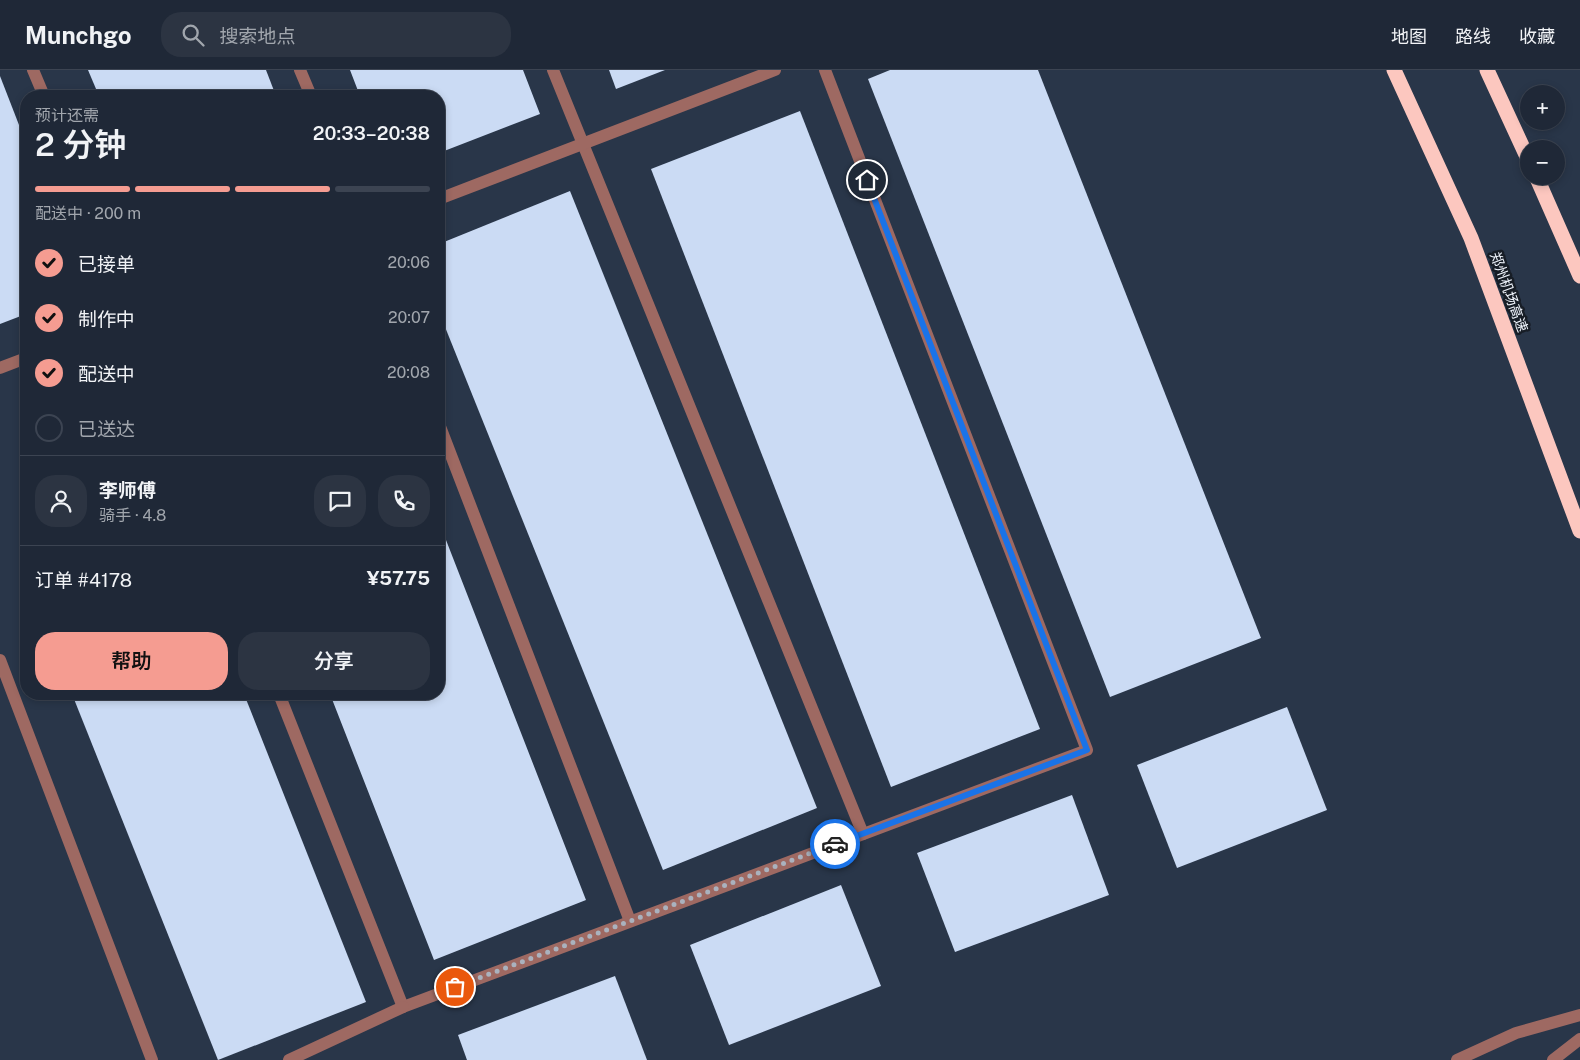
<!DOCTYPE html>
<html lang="zh">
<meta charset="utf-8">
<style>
:root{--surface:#1f2837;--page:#2c3442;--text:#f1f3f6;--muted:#a1a6ad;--line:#3c4452;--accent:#f59c91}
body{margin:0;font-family:"Public Sans","Noto Sans SC",sans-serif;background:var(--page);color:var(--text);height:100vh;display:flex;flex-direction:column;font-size:19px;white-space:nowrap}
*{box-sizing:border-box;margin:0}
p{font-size:16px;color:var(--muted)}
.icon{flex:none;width:28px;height:28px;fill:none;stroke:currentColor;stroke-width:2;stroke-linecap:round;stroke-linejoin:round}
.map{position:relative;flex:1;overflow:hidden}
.side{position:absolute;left:20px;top:20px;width:425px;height:610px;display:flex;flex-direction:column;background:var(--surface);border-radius:20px;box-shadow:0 2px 8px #0003,0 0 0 1px var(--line)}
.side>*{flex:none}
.tools{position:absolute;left:1520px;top:15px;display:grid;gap:10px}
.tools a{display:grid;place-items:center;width:45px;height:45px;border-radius:50%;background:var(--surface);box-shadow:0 2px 8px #0003,0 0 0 1px var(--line);font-size:25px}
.pin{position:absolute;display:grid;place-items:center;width:42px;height:42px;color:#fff;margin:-21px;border:2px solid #fff;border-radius:50%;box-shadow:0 1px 5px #0007}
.courier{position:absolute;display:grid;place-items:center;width:50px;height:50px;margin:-25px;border:4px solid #1a73e8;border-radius:50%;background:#fff;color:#222;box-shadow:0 1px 6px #0007}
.summary em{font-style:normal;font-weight:600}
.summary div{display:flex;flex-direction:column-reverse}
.summary{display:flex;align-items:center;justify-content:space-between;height:85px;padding:0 15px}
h1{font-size:32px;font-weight:600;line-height:38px}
.bar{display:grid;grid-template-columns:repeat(4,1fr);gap:8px 5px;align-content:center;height:60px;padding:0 15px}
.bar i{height:6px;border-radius:4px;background:var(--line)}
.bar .active{background:var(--accent)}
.bar p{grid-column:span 4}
.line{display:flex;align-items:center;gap:12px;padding:0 15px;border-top:1px solid var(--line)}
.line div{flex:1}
.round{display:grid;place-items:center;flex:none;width:52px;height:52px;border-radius:20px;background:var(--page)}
ol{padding:0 15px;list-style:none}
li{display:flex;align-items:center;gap:15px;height:55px}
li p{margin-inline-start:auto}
li .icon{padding:5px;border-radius:50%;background:var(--accent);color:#111;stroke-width:4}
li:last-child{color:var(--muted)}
li i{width:28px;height:28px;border:2px solid var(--line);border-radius:50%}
.primary-button{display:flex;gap:10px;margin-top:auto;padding:10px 15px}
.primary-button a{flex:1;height:58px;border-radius:20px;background:var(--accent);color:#111;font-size:20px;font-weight:600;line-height:58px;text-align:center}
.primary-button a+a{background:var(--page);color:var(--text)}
header{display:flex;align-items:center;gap:30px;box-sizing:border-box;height:70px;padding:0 25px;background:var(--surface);border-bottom:1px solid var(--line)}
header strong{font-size:24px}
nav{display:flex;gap:28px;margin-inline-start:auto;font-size:18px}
.search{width:350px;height:45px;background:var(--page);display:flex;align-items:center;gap:12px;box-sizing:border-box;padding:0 18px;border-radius:20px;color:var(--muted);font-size:19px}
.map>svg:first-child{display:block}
.building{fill:#cbdbf4}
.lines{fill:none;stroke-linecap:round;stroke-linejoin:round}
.minor{stroke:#9e6962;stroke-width:12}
.highway{stroke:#fcc7bf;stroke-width:15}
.done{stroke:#aab2be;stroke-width:5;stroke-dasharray:0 9}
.route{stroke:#1a73e8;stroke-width:6}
.labels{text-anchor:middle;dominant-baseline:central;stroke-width:5;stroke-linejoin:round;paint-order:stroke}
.street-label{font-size:14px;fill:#f0f5fd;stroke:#171d26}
</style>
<header>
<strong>Munchgo</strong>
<div class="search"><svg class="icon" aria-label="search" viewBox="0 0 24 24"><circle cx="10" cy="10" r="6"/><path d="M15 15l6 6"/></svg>搜索地点</div>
<nav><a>地图</a><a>路线</a><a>收藏</a></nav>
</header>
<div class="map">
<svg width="1580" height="990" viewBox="0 0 1580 990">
<rect width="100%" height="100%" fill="#293649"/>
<g class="building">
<path d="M88,0h178l10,26h-177z"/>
<path d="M350,0h173l17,44 -101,39v-57h-79z"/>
<path d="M609,0h56l-49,19z"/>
<path d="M890,0h148l223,568 -151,59 -242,-618z"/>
<path d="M0,6l26,67v171l-26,10z"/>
<path d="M800,41l240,618 -149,58 -240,-618z"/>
<path d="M570,121l247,617 -154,62 -224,-558v-68z"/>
<path d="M439,452l147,378 -152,60 -104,-266h109z"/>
<path d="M72,624h172l122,308 -148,58z"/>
<path d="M1287,637l40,103 -150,58 -40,-103z"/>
<path d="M1072,725l37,100 -154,57 -38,-99z"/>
<path d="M841,815l40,101 -152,59 -39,-100z"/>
<path d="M615,906l32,84h-180l-9,-25z"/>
</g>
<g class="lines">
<g class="minor">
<path d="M33,0l11,26"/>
<path d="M300,0l11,26"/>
<path d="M553,0l310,764"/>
<path d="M439,129l336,-129"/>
<path d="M0,298l26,-10"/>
<path d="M439,354l191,497"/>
<path d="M0,590l152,400"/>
<path d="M279,624l124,313 684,-257 -262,-680"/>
<path d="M289,990l114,-53"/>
<path d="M1457,990l59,-27 64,-18"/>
<path d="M1553,990l27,-21"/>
</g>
<g class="highway">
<path d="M1394,0l77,168 109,293"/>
<path d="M1487,0l42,91"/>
<path d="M1536,106l44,100"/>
</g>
</g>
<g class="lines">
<path class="done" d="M455,917l380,-143"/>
<path class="route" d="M835,774l252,-94 -220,-570"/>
</g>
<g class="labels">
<g class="street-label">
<text transform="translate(1509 222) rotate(70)">郑州机场高速</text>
</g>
</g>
</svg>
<div class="tools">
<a>+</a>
<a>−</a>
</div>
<div class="pin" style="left:455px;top:917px;background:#ea580c"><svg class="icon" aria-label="bag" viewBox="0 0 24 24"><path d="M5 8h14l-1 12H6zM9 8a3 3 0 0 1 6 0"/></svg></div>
<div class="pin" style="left:867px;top:110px;background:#1f2937"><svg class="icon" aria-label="home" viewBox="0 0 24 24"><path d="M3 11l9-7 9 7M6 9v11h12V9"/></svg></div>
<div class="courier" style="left:835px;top:774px"><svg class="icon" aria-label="car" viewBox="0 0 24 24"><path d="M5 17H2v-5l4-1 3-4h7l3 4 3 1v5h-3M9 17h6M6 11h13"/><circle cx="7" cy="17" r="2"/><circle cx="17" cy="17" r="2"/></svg></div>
<section class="side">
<div class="summary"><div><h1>2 分钟</h1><p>预计还需</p></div><em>20:33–20:38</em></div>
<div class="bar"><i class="active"></i><i class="active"></i><i class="active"></i><i></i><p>配送中 · 200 m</p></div>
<ol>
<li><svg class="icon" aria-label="check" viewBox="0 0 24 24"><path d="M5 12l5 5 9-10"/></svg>已接单<p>20:06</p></li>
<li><svg class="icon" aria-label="check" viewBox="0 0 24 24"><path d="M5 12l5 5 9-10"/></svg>制作中<p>20:07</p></li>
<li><svg class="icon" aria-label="check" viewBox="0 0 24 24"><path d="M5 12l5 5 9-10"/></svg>配送中<p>20:08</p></li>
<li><i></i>已送达</li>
</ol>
<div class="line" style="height:90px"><a class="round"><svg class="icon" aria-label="person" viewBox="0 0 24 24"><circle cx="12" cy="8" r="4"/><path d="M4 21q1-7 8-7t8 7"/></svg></a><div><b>李师傅</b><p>骑手 · 4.8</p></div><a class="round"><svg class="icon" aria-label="chat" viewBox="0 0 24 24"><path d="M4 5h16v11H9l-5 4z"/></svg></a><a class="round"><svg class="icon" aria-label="phone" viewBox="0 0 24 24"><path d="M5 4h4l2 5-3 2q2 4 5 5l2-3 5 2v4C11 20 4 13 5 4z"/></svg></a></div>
<div class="line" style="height:65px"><div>订单 #4178</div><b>¥57.75</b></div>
<div class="primary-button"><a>帮助</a><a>分享</a></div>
</section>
</div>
